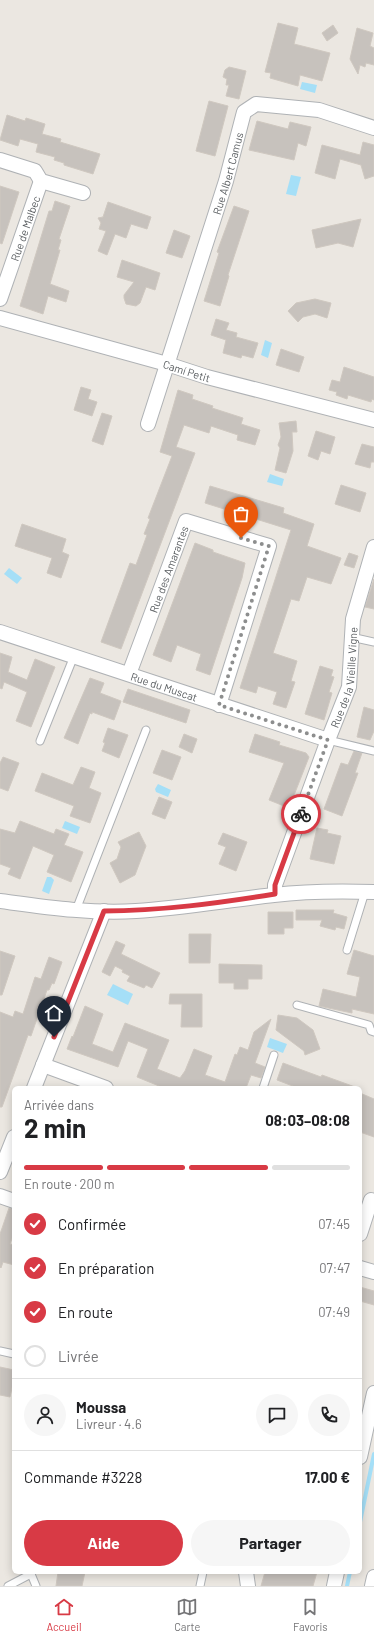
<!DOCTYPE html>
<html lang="fr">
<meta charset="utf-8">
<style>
:root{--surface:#fff;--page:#f6f6f6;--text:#202124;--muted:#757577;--line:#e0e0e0;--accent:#d83a45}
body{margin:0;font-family:Barlow,sans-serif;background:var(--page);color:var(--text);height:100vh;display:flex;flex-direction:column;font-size:15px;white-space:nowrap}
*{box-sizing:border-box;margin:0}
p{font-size:13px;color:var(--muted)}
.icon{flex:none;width:22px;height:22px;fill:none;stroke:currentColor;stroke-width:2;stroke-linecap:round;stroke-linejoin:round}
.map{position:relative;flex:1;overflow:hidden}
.sheet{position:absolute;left:12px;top:1086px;width:350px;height:488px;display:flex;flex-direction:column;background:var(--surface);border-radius:6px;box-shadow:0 2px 10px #0003}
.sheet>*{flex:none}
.pin{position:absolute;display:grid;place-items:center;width:34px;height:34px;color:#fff;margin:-41px -17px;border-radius:50% 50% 50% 0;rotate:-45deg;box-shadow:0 0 4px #0007}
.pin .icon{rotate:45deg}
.courier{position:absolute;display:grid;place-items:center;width:40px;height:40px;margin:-20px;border:3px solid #d83a45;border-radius:50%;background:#fff;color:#222;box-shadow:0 1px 5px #0007}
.summary em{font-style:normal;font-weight:700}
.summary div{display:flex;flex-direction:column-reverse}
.summary{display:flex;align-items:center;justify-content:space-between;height:68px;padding:0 12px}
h1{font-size:26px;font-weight:700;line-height:30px}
.bar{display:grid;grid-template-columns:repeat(4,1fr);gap:6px 4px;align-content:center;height:48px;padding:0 12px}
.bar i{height:5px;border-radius:3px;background:var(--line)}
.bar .active{background:var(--accent)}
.bar p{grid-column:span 4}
.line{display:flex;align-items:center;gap:10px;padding:0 12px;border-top:1px solid var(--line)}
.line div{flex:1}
.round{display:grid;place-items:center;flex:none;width:42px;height:42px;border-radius:21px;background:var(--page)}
ol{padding:0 12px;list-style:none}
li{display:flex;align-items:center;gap:12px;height:44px}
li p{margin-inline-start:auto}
li .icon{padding:4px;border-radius:50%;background:var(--accent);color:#fff;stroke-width:4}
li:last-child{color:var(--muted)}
li i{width:22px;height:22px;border:2px solid var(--line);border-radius:50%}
.action{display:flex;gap:8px;margin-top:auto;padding:8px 12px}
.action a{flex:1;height:46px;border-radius:24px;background:var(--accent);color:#fff;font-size:16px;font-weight:700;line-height:46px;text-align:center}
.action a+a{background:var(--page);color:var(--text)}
.menu{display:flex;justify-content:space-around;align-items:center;height:56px;border-top:1px solid var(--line);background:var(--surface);font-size:11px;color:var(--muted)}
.menu a{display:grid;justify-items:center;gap:2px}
.menu .active{color:var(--accent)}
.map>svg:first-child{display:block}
.water{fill:#a5dff7}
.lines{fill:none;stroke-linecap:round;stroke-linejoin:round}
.stream{stroke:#a5dff7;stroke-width:4}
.building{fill:#c7c2bd;stroke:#cfc8c0}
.service-casing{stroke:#afb2b5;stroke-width:9}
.minor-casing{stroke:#afb2b5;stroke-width:16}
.service{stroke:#fff;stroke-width:7}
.minor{stroke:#fff;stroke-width:14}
.done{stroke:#8d8e8e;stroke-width:4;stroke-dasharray:0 7.2}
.route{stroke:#d83a45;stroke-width:5}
.labels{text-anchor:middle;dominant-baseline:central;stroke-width:4;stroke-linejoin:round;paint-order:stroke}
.street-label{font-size:11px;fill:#5a5e61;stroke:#fff}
</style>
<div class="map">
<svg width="374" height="1586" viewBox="0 0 374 1586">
<rect width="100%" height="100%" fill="#ebe7e1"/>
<g class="water">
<path d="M302,82l15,3 -2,8 -15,-4z"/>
<path d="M291,175l10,2 -5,19 -10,-2z"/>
<path d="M265,340l7,3 -4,15 -7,-3z"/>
<path d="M270,474l14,5 -2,7 -15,-4z"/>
<path d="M9,568l13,10 -5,6 -13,-10z"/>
<path d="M158,784l13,6 -3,7 -12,-5 -1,-3z"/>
<path d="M65,821l15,6 -3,7 -15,-6z"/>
<path d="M47,877h4l3,3 -5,14 -7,-3z"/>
<path d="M113,984l20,10 -5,11 -21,-10z"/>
<path d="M270,1038l17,6 -4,9 -16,-6z"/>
</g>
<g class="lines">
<g class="stream">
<path d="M360,1522l14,-68"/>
<path d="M347,1586l3,-14"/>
</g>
</g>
<g class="building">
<path d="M278,23l20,5 -4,16 36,9 -8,28 -22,-6 -2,11 -28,-8 1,-5 -6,-1z"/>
<path d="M333,25l5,8 -11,8 -5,-8z"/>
<path d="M357,28l16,5 -3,13 4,2v17l-8,-2 -1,4 -5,-2 -2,9 -8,-15z"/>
<path d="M229,67l17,4 -7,28 -13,-3 3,-11h-3l1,-6 -4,-2 2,-7z"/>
<path d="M209,101l19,5 -13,50 -19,-5z"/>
<path d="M7,115l18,6 1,-3 19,6 -3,10 19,5 -1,3 40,12 -7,20 -29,-9v-2l-10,-3 1,-3 -19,-5 2,-8 -18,-5 -2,7 -18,-6z"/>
<path d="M257,121l31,8 2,-7 21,5 -5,19 -8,-3 -4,17 -45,-10z"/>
<path d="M363,142l11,3v31l-9,3 -4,-14 -21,-6 -5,20 -20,-6 7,-28 38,10z"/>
<path d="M0,186l19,6 -17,52 -2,-1z"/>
<path d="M55,201l15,5 -11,33 2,1 -3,10h2l-10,34 19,7 -3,11 -18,-6 -5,18 -23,-8 29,-95h3z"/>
<path d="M108,202l43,15 -4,12 -16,-5 -5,14 -11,-4 -8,21 -9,-4 8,-20 -7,-2 2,-6 -3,-5 5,-1z"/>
<path d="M234,206l15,5 -21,64 1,1 -9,30 -16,-5 15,-48 -2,-1z"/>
<path d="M361,219l-8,28 -15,-4 -22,5 -4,-18z"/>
<path d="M174,230l16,6 -8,22 -16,-5z"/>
<path d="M122,260l38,13 -5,17 -9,-3 -6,16 -4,3 -10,-2 -2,-6v-3l10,-13 -17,-5z"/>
<path d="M315,299l16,4 -4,15 -12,-4 -12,3 -5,5 -10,-11 8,-8z"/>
<path d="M216,319l13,4 -3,7 11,3 -1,4 22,6 -5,15 -11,-3 -1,3 -18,-5 3,-13 -15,-5z"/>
<path d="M281,349l23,8 -5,15 -23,-7z"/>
<path d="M344,367l30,10v23l-2,-1 -1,3 -23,-7 -1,4 -11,-4 1,-3 -8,-2 3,-10 8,2z"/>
<path d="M81,387l10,3 -3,9 9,3 -5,14 -18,-6z"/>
<path d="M178,390l15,5 -1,4 21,7 -1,2 31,10 -2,6 19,6 -5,15 -18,-5 1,-5 -27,-9 -2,7 -25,-8 -8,22 19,6 -74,196 -20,-7 29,-79 6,2 11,-30 -3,-1 6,-15 -2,-1 24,-62 -12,-4z"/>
<path d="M102,413l10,3 -9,29 -11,-4z"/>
<path d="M296,421l1,11h-5l1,19 -7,22 -11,-3 5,-22 -2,-3 3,-8 -2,-14z"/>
<path d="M316,431l19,6 -5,17 -9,-3 -3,9 -10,-4z"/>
<path d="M362,444l12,3v15h-3l-1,6 -15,-4z"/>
<path d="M341,485l25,8 -6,19 -25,-8z"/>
<path d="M210,486l74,22 -1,5 31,11 -7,22 34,12 -10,26 -24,-7 -8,24 -8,-2 -18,54 24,8 -6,20 4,1 -9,26 -13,-4 4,-12 -19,-6 -2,7 -16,-5 51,-158 -86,-27z"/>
<path d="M22,524l44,15 -4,13 7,3 -8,23 -14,-5 5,-15 -37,-12z"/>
<path d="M195,543l18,7v2l32,11 -3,15 -32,97 -14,-5 5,-16 -24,-9 -6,17 -18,-7z"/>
<path d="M349,553l9,3 -4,12 -10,-3z"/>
<path d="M374,579v30l-9,-2z"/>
<path d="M0,653l12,4 -4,15 19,8 8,-21 20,8 -24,60 -15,-6 11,-29 -23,-10 -2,7 -2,-1z"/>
<path d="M320,666l13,4 -2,6 3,1 -5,15 3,1 -8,27 -19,-6z"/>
<path d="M90,678l14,5 -4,10 21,8 -7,19 -22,-8v2l-2,-1 -12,31 -14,-6z"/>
<path d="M128,689l62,21 -4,13 -63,-21z"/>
<path d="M364,707l10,3v21l-4,9 -13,-3z"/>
<path d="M108,728l20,7 -9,23 -17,-7 3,-8 -2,-1z"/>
<path d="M184,734l13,5 -5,14 -13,-6z"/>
<path d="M255,734l25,8 -1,3 27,8 3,4 -20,51 -20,-8 15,-37 -35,-11z"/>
<path d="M162,750l19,7 -9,23 -19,-7z"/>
<path d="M354,751l8,2 -7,20h3l-16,43 -18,-7 17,-46 7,2z"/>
<path d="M3,757l16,6 -11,28 -8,-3v-25z"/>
<path d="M81,767l14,5 -6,16 12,5 -11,30 -20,-7 4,-10 -39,-15 7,-18 31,12z"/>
<path d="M159,797l13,5 -7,17 -13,-5z"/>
<path d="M20,821l34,13 2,-5 13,5 -5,11 19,7 -12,30 -24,-10 7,-17 -21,-9 -13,33 -12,-5 3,-6 -11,-4v-35l15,4z"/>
<path d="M317,828l11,2 -1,3 14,3 -7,28 -24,-5z"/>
<path d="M139,832l7,14 -11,29 -15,8 -10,-20 7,-4 4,-12 -3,-5z"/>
<path d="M223,833l24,9 -11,29 -17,-7 7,-17 -8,-3z"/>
<path d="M296,910h38l-1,3 14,4 -3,12 -8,-2 -1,3 -15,-4 2,-6h-26z"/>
<path d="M268,912h25v16h-9v6h-16z"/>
<path d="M189,934h22l-1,29h-21z"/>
<path d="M116,941l9,4 -4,9 39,19 -8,15 -6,-3 -2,3 -17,-7 3,-5 -8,-4 1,-2 -8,-4 -5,10 -8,-4z"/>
<path d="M354,950l20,6v58l-22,-5v4l-33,-7 4,-17 33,8 4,-20 -13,-3z"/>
<path d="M0,951l15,5 -13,39h-2z"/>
<path d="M49,957l13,5 -8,22 -2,-1 -3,7h-2l-16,46 -3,-1 -26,72h-2v-95l13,5 2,-6 8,3 12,-37 6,2z"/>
<path d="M219,964l43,1v14h-14v10h-14v-6h-15z"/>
<path d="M170,994h32v33h-21l1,-23h-13z"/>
<path d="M85,1006l18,8 -11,30 21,8 12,-29 44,17 -12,29 23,9 5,-7 9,-22 18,7 -7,19 20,7 10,-28 2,1 3,-8 8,3 6,-18 17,-13 -16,44 10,4 -4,11 -10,-3 -5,13h-82l-27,-11 11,-28 -20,-8 -10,26 -51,-18 5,-13 1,1z"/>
<path d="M278,1015l19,3 16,12 7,19 -15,6 -1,-4 -28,-21z"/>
<path d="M283,1063l38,14 1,-2 33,12 -1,1h-56l-21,-8z"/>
<path d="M360,1093l14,6v38l-14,-5z"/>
<path d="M9,1208l5,1v24l-4,11 4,1v20l-11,-3 -2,6 -1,-1v-33z"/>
<path d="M360,1287l14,4v14l-14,-4z"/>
<path d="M0,1367l14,3v9l-4,18 -10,-2z"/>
<path d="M58,1572h27l-3,14h-26z"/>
<path d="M265,1572h52l-4,14h-52z"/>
</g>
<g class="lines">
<g class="service-casing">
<g id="service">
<path d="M351,637l23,5"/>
<path d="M328,740l46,11"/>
<path d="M40,741l34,-85"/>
<path d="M76,910l70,-180"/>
<path d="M347,950l18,-58"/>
<path d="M297,1005l72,20 2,6 3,1"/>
<path d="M263,1088l11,-33"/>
<path d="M0,1351l14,3"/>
<path d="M32,1572l-1,2 5,12"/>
<path d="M8,1586l23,-12"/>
<path d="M200,1586l3,-14"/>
</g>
</g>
<g class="minor-casing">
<g id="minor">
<path d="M0,160l35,11 6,10 42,12"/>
<path id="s1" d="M0,299l41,-118"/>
<path id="s2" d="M0,318l167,46 40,13 167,43"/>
<path id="s3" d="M148,424l78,-243 18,-69 12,-8 63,6 55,18"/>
<path id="s4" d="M0,632l328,108"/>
<path id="s5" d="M129,674l57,-153 83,25 -50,159"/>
<path id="s6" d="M275,894v-9l53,-145 21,-53 4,-68 21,-72"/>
<path d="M0,901c45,6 91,13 136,10 46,-3 92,-11 138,-16 33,-4 67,-4 100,-3"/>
<path d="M43,1065l63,23"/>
<path d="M34,1088l70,-177"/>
<path d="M0,1172l14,-35"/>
<path d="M0,1196l14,5"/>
<path d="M360,1234l11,-34"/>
<path d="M360,1268l14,4"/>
<path d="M360,1457l14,-64"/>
<path d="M246,1572l2,14"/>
<path d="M334,1586l3,-14"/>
<path d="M372,1586l2,-9"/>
</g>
</g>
<use href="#service" class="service"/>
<use href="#minor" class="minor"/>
</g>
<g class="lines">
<path class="done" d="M241,538l28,8 -50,159 109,35 -27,74"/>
<path class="route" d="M54,1037l50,-126c57,0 114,-8 171,-17v-9l26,-71"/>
</g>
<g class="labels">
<g class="street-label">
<text stroke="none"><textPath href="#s3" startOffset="263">Rue Albert Camus</textPath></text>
<text stroke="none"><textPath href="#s1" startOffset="75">Rue de Malbec</textPath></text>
<text stroke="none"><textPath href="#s2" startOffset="194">Camí Petit</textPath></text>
<text stroke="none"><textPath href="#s5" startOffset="112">Rue des Amarantes</textPath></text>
<text stroke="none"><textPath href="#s6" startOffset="229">Rue de la Vieille Vigne</textPath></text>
<text stroke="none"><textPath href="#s4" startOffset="173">Rue du Muscat</textPath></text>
</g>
</g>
</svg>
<div class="pin" style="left:241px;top:538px;background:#ea580c"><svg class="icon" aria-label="bag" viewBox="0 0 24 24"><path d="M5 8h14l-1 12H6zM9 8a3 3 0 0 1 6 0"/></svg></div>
<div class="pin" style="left:54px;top:1037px;background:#1f2937"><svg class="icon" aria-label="home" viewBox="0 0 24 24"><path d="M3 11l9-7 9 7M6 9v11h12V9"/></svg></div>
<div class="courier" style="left:301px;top:814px"><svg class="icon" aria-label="bike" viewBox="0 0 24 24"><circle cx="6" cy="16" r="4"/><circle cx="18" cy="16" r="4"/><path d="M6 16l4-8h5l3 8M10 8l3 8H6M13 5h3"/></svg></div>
<section class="sheet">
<div class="summary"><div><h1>2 min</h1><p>Arrivée dans</p></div><em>08:03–08:08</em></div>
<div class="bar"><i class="active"></i><i class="active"></i><i class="active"></i><i></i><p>En route · 200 m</p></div>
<ol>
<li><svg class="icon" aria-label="check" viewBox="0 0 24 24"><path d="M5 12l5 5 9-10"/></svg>Confirmée<p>07:45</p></li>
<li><svg class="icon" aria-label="check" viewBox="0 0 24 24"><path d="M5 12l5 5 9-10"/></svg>En préparation<p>07:47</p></li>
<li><svg class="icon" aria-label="check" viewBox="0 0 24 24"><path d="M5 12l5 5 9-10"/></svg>En route<p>07:49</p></li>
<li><i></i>Livrée</li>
</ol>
<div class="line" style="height:72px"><a class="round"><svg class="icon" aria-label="person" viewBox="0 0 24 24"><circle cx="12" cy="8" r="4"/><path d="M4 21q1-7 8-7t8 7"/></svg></a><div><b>Moussa</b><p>Livreur · 4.6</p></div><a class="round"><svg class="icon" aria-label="chat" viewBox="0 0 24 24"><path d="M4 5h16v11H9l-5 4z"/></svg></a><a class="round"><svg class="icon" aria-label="phone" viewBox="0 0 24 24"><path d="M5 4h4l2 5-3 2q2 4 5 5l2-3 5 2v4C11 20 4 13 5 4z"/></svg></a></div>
<div class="line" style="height:52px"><div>Commande #3228</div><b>17.00 €</b></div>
<div class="action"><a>Aide</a><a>Partager</a></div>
</section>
</div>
<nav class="menu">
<a class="active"><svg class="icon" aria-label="home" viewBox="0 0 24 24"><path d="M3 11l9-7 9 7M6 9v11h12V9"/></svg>Accueil</a>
<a><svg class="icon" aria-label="map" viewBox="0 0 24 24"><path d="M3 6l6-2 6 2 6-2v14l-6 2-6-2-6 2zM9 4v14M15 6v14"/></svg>Carte</a>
<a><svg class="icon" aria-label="saved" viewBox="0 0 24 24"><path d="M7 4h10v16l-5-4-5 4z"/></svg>Favoris</a>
</nav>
